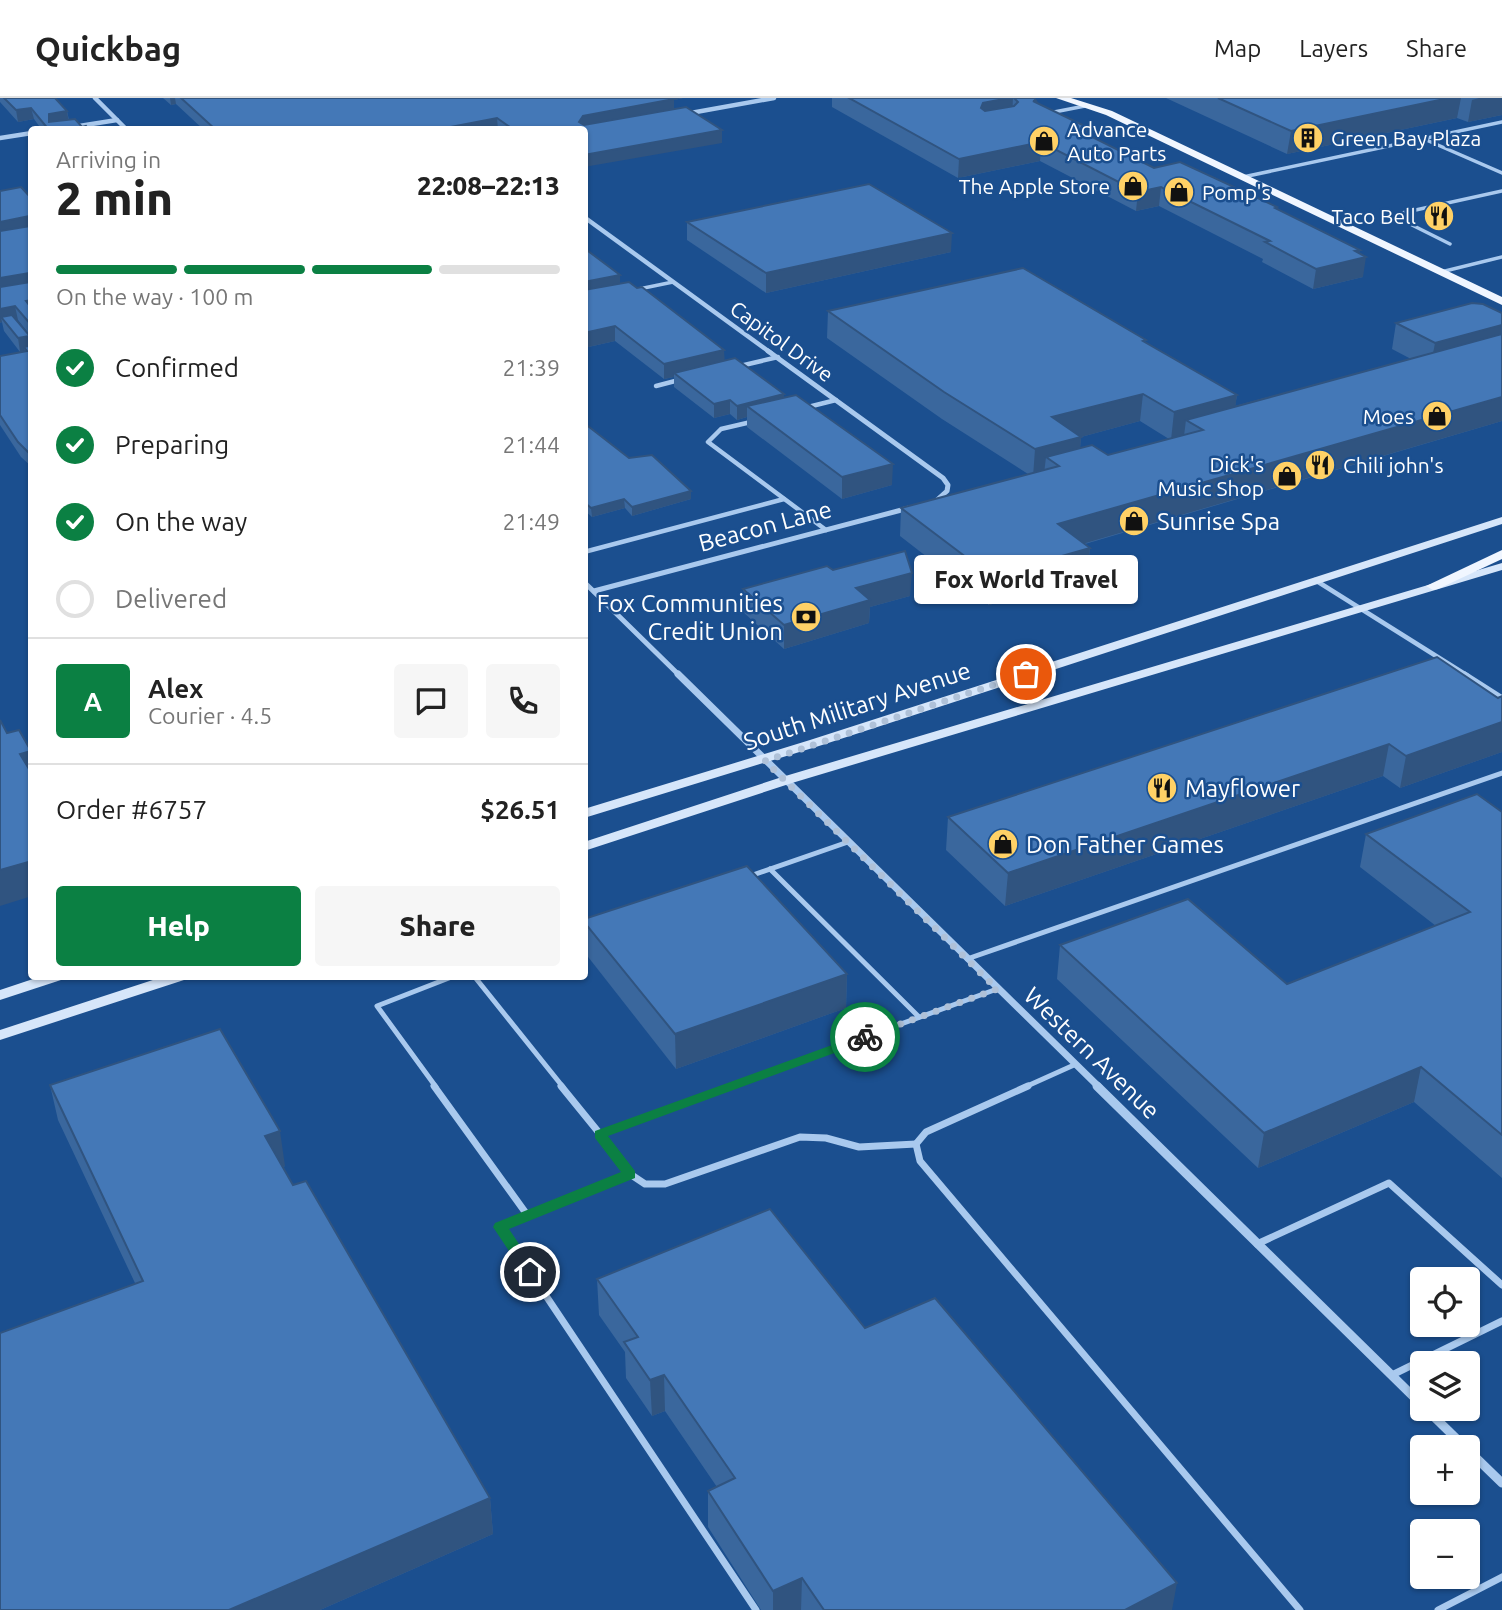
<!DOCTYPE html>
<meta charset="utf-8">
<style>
:root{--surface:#fff;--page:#f6f6f6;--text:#222;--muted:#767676;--line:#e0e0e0;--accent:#0b8043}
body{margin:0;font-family:Ubuntu,sans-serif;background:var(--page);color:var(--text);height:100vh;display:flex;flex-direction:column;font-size:26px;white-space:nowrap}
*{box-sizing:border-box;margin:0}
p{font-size:23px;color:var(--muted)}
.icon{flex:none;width:38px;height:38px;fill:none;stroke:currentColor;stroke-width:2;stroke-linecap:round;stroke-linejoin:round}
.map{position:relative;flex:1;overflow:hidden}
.sheet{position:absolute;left:28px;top:28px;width:560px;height:854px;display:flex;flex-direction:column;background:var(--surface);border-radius:7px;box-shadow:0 2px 5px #0004}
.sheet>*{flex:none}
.fabs{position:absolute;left:1410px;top:1169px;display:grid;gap:14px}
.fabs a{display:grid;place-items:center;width:70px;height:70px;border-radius:7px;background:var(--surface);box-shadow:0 2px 5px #0004;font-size:35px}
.pin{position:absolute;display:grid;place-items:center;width:60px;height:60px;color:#fff;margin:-30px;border:4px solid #fff;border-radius:50%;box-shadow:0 2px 7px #0007}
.courier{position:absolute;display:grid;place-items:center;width:70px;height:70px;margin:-35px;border:5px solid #0b8043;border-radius:50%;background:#fff;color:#222;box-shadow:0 2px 9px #0007}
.bubble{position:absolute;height:49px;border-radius:7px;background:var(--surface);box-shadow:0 2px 5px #0004;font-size:23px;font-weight:800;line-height:49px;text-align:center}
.headline em{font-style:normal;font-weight:800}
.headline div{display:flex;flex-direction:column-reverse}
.headline{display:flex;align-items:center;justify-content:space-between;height:119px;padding:0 28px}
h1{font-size:46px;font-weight:800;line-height:52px}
.bar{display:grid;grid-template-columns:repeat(4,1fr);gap:10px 7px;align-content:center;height:84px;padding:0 28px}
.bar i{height:9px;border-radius:5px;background:var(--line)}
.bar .selected{background:var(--accent)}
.bar p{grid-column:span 4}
.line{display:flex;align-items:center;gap:18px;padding:0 28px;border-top:2px solid var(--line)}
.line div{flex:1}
.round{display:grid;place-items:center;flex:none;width:74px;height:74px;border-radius:7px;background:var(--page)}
ol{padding:0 28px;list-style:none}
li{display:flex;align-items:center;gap:21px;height:77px}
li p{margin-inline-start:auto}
li .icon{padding:7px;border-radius:50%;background:var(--accent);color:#fff;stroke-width:4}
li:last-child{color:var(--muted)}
li i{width:38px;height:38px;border:4px solid var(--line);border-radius:50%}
.primary-button{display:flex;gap:14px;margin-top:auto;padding:14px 28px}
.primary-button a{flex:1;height:80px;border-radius:7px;background:var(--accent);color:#fff;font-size:28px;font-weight:800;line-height:80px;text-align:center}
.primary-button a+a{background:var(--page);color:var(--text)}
header{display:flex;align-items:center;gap:42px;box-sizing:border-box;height:98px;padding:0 35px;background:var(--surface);border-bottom:2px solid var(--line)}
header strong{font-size:33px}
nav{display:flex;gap:38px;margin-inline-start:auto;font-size:24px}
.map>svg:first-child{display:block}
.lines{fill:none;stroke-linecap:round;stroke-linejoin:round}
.lane-far3{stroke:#a9c9ee;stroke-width:3.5}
.lane-far2{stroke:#a9c9ee;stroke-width:4.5}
.lane-far1{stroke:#a9c9ee;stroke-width:5}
.lane{stroke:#a9c9ee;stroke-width:7}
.street-far3{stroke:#a9c9ee;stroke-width:4.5}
.street-far2{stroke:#a9c9ee;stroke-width:5}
.street-far1{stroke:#a9c9ee;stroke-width:7}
.street{stroke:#a9c9ee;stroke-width:9}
.secondary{fill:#d6e6fa;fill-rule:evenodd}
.primary{fill:#f0f6ff;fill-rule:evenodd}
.wall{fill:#3a679d;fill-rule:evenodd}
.shaded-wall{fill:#305480}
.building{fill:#4478b7;stroke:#305480;stroke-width:2}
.route{fill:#0b8043}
.done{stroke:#afc1d8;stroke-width:7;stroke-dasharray:0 12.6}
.labels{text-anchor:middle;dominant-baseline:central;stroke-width:5;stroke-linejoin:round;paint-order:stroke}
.far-poi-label{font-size:21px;fill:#fff;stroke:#1b4f8f;text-anchor:start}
.far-street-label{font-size:21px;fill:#fff;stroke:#1b4f8f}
.poi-label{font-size:24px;fill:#fff;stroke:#1b4f8f;text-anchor:start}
.street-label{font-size:24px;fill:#fff;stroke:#1b4f8f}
</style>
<header>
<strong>Quickbag</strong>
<nav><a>Map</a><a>Layers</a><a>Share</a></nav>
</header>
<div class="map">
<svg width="1502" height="1512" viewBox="0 0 1502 1512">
<rect width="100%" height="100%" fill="#1b4f8f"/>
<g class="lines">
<g class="lane-far3">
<path d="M1049,15l36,-7"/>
<path d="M1424,41l78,34"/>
<path d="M1243,79l259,-55"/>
<path d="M1450,146l-54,-27 6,-4 100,-22"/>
<path d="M1441,174l61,-15"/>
<path d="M639,191l34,-7"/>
</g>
<g class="lane-far2">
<path d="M740,268l38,-9"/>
<path d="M656,288l23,-6"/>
<path d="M808,309l28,-7"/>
<path d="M751,324l-30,7 -13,13 118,88"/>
<path d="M584,454l200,-53"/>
<path d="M1315,482l153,96"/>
</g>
<g class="lane-far1">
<path d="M1465,576l36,23 1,5"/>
<path d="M770,771l149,148"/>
<path d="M750,778l98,-34"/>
<path d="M967,861l535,-186"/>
<path d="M474,878l89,111"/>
<path d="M436,989l-59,-81 77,-30"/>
<path d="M728,989l269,-98"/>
<path d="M1025,989l49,-22"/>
</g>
<g class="lane">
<path d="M434,988l94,130"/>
<path d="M561,988l39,48"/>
<path d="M732,988l-132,48 30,40 -130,53 256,383"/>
<path d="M1028,988l-102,46 -10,12 4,17 380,449"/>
<path d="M630,1076l15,10h20l135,-47 26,1 33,9 57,-3"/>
<path d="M1257,1146l132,-61 113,102"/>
<path d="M1392,1277l110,-54"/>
<path d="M1438,1512l64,-33"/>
</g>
<g class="street-far3">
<path d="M95,0l32,32"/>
<path d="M685,16l89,-16"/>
<path d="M54,32l63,-10"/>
<path d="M0,40l32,-5"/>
<path d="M584,119l187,136"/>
</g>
<g class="street-far2">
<path d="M768,253l175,127 5,7 -1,6 -10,9"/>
<path d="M584,484l96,94"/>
<path d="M594,493l315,-83"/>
</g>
<path class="street-far1" d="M678,576l421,413"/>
<g class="street">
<path d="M1097,988l326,320"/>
<path d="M1426,1311l39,38"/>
<path d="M1468,1352l34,33"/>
</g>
<g class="secondary">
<path d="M1502,419v7l-683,222 -235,72v-9l226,-69z"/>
<path d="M1502,465v7l-710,213 -208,68v-9l198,-65z"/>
<path d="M42,878h24l-2,3 -64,21v-10z"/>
<path d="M165,878h24l-2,3 -187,61v-10z"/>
</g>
<g class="primary">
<path d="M1056,0h15l41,13 390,186v8l-396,-190z"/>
<path d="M1502,452v9l-64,30 -5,1 -7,-4z"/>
</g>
</g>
<g class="wall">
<path d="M0,0h55l12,13 2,9 20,10h-47l-8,-11 -16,3 -18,-20z"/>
<path d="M163,0h520l-9,2v9l48,21v13l-138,-13h-380l-28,-26 -5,1z"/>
<path d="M832,0h202l2,4 56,35 62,31 123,41 83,41 -1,3 4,24 -50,12 -51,-27 1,-3 -104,-53 -23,5 -96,-50 -82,17 -126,-71z"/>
<path d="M1166,0h336v17l-34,7 -11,-4 -170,36z"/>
<path d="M32,101v268l-11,-10 -21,-32v-69l20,-4 -16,-21 -2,-9 -2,1zM16,222h2l11,14h-1z"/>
<path d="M687,124l264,30 -185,41 -79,-53z"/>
<path d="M620,185l105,78 59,36 108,88 -50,14 -95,-72v-10l-10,3 -7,-6 -16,4 -40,-31v-10l-10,2 -49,-38 -31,7z"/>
<path d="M1472,205l30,118 -417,123 5,4 -3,28 -98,29 -89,-69 1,-28 127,-34 -86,-55 -115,-81 1,-27 317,31 92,53 -2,11 176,-47 -19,-10 4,-26zM1140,323l29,18 -61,16 -28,-7 1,-11z"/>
<path d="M584,319l1,7 44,34 62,33v8l-59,17 -7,-8 -33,9 -8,-7z"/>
<path d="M833,472l77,26 -40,11 -1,16 -85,26 -41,-37v-23z"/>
<path d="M1502,598v56l-102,36 -17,-12 -378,130 -59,-56 2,-33z"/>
<path d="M1502,714v366l-88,-76 -156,66 -201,-189 3,-34 227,39 149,-58 -76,-59 6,-33z"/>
<path d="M584,824l263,52 -1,34 -170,61 -91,-116z"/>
<path d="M50,987l235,81 -2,1 10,18 197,313 3,36 -173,76h-320l135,-327 -77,-163z"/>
<path d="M597,1181l268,49 307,282h-411l-53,-83v-36l9,-4 -52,-76 -13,5 -26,-38 -1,-26 -26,-37z"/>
</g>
<g class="shaded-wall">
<path d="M170,0h5l1,6 -5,1z"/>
<path d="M660,0h23l-9,2v12l-92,18 -3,-8 4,-6z"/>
<path d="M1009,0h4l-1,18 -32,10 1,-18 2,-5z"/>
<path d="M1449,0h12l-4,20 -170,36 4,-23z"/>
<path d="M1479,0h23v17l-34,7 4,-22z"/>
<path d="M31,10l3,11 -16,3 -2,-12z"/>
<path d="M67,13l2,12 -20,-1v-8z"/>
<path d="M497,20l1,12h-63z"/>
<path d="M722,32v13l-138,24v-12z"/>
<path d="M1093,32l-2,19 -9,-17z"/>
<path d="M1041,44l-1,19 -82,17 1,-19z"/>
<path d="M1161,89l-2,19 -23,5 2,-19z"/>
<path d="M29,118l2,13 -31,6v-13z"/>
<path d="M952,135l-1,19 -185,41v-20z"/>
<path d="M1360,152l-2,8 8,-1 -3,20 -50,12 3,-20z"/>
<path d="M29,175l2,14 -31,5v-14z"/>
<path d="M620,177v14l-36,8v-15z"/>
<path d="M32,202v14l-6,-13z"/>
<path d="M15,208l3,14 -13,2 -4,-5 1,5 -2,1v-14z"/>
<path d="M1502,227v18l-72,26 5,-26z"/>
<path d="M615,228v15l-31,7v-15z"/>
<path d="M29,238l3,14 -8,-3 1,4 -5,1 -2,-14z"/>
<path d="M724,252l1,15 -51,8v4l-10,2v-15z"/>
<path d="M784,296v14l-37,-2v11l-10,3v-14z"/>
<path d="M1143,296l-3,27 -59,16 -2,28 -33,-8 -2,17 -11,3 2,-28 17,-32z"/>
<path d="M1237,297l-4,28 -47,-3 -2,16 -13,4 3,-28z"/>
<path d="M1502,299v24l-447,131 3,-28z"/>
<path d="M730,302v14l-16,4v-14z"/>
<path d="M893,366l-1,21 -50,14v-22z"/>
<path d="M691,393v8l-59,17v-9z"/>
<path d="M624,401l1,9 -33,9 -1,-9z"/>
<path d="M1090,450l-3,28 -98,29 2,-29z"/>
<path d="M912,475l-2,23 -40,11 -1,16 -85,26v-24l72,-37z"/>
<path d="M1502,624v30l-102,36 6,-32z"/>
<path d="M1389,646l-6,32 -378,130 3,-33z"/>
<path d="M31,653l1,4v30l-12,-31z"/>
<path d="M32,763v35l-32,10v-36z"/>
<path d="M847,876l-1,34 -170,61 -1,-35z"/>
<path d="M1421,969l-7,35 -156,66 6,-35z"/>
<path d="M280,1033l5,35 -14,5 -6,-35z"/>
<path d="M664,1277l1,36 -13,5 -2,-36z"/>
<path d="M490,1400l3,36 -173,76h-91z"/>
<path d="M802,1480l-1,32h-28v-19z"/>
<path d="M1177,1485l-5,27h-47z"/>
</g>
<g class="building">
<path d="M4,0h51l12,13 -18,3v8l26,-3 7,8 4,-1 3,4h-40l-18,-22 -15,2z"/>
<path d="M181,0h491l2,1 -91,17 -4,6 5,3 102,-18 36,23 -138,25v-25h-70l-17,-12 -62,12h-219z"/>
<path d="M849,0h160l-26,5 -2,5 4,3 29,-5 4,-4 -4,-4h20l2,3h-3l60,29 -11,2 72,36 26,-6 97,45 -2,1 85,42 -5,1 11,6 -50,12 -51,-27 5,-1 -109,-54 -23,5 -97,-50 -82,17z"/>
<path d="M1218,0h231l-158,33z"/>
<path d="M869,86l83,49 -186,40 -79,-51z"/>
<path d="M21,89l11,12v19l-3,-2 -29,6v-31z"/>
<path d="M32,126v52l-3,-3 -29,5v-47l30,-5z"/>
<path d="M584,150l36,27 -36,7z"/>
<path d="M1023,170l123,72 -3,1 94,54 -63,17 -31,-18 -91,23 29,20 -46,12 -91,-57 -116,-81z"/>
<path d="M32,182v20l-6,1 6,8v17l-17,-20 -15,3v-22l30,-5z"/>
<path d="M629,184l8,6 5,-1 82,63 -60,14 -49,-38 -31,7v-43z"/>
<path d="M1472,205l11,1 19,9v12l-67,18 -39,-20z"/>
<path d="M12,217l16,19 4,-1v5l-3,-2 -11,2 -17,-21z"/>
<path d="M1502,236v63l-444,127 32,24 -99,28 -90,-68 158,-42 -13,-9 46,-12 16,10 95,-25 -17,-10z"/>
<path d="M32,247v111l-14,-14 -18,-27v-59l27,-5 -3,-4z"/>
<path d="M735,260l49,36 -47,12 -7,-6 -16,4 -40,-31z"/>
<path d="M796,297l97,69 -51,13 -95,-71z"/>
<path d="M584,325l45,35 23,-3 39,36 -59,16 -8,-8 -33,9 -7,-6z"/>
<path d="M905,453l7,22 -56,15 14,12 -86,25 -41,-36 84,-23 6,4z"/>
<path d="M1437,559l61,41 4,-2v26l-96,34 -17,-12 -381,129 -60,-56z"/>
<path d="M0,622l7,13 12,-3 12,21 -11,3 12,20v87l-32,9z"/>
<path d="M1477,696l25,18v323l-81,-68 -157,66 -204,-188 128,-46 99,85 183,-72 -104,-78z"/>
<path d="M747,768l100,108 -172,60 -91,-112v-3z"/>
<path d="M220,931l60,102 -15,5 28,49 13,-4 184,317 -261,112h-229v-277l143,-52 -93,-196z"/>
<path d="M770,1111l95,119 70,-30 242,285 -52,27h-301l-22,-32 -29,13 -65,-100 27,-13 -71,-103 -14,5 -26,-38 14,-5 -41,-58z"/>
</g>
<path class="route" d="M865,935l6,4 -1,3 -262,96 27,35v7l-126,51 26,39v7h-10l-32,-48 2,-4 126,-51 -26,-34v-7z"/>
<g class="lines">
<path class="done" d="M865,939l132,-48 -232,-228 261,-87"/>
</g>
<defs>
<g id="building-disc" transform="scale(1.575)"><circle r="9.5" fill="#ffd166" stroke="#1b4f8f"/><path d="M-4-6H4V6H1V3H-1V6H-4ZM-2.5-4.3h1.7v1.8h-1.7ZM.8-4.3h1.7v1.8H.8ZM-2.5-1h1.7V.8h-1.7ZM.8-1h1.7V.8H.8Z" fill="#111"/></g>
<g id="shop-disc" transform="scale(1.575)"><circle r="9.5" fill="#ffd166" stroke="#1b4f8f"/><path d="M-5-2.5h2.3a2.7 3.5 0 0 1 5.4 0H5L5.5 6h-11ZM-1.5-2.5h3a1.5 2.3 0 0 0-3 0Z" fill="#111"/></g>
<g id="restaurant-disc" transform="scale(1.575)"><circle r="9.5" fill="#ffd166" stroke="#1b4f8f"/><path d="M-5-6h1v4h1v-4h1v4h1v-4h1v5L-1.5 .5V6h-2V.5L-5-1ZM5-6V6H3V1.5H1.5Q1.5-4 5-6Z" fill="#111"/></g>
<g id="bank-disc" transform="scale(1.575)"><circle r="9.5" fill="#ffd166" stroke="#1b4f8f"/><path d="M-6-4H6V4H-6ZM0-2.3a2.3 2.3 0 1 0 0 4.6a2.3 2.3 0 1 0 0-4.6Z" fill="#111"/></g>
</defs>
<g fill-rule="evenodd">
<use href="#building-disc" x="1308" y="40"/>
<use href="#shop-disc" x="1044" y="43"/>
<use href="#shop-disc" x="1133" y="88"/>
<use href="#shop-disc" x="1179" y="94"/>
<use href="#restaurant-disc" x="1439" y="118"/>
<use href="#shop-disc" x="1437" y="318"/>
<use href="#restaurant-disc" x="1320" y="367"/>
<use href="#shop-disc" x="1287" y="378"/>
<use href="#shop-disc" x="1134" y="423"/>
<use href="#bank-disc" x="806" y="519"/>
<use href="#restaurant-disc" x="1162" y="690"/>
<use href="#shop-disc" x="1003" y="746"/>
</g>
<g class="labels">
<g class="far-poi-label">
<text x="1067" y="31">Advance<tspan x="1067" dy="24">Auto Parts</tspan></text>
<text x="1331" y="40">Green Bay Plaza</text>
<text x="1110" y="88" text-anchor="end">The Apple Store</text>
<text x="1202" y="94">Pomp's</text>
<text x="1416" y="118" text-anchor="end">Taco Bell</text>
<text x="1414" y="318" text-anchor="end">Moes</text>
<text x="1264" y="366" text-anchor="end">Dick's<tspan x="1264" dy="24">Music Shop</tspan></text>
<text x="1343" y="367">Chili john's</text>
</g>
<g class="far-street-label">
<text transform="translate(782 243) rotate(36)">Capitol Drive</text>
</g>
<g class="poi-label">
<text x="1157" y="423">Sunrise Spa</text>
<text x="783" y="505" text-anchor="end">Fox Communities<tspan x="783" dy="28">Credit Union</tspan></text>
<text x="1185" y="690">Mayflower</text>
<text x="1026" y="746">Don Father Games</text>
</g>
<g class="street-label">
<text transform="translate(765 428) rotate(-15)">Beacon Lane</text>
<text transform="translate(857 608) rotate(-18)">South Military Avenue</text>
<text transform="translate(1092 955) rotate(44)">Western Avenue</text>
</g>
</g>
</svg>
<div class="fabs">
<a><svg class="icon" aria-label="locate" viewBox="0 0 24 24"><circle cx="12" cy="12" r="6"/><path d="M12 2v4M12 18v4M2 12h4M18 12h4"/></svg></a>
<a><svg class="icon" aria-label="layers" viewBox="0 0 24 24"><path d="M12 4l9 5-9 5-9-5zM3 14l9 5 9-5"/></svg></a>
<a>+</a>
<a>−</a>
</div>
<div class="pin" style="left:1026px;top:576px;background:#ea580c"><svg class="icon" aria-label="bag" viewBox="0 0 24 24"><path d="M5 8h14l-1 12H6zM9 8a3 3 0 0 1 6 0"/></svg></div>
<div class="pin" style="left:530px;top:1174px;background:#1f2937"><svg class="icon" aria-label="home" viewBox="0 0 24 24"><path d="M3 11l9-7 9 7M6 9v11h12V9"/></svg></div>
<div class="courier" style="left:865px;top:939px"><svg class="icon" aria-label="bike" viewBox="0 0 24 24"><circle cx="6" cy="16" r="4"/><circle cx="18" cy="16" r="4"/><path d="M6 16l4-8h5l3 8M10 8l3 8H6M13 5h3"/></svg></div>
<div class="bubble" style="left:914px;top:457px;width:224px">Fox World Travel</div>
<section class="sheet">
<div class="headline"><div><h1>2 min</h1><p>Arriving in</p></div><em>22:08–22:13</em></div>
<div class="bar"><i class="selected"></i><i class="selected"></i><i class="selected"></i><i></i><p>On the way · 100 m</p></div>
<ol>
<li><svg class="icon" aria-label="check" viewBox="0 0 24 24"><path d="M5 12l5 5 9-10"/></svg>Confirmed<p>21:39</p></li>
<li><svg class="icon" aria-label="check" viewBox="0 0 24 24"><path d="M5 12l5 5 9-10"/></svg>Preparing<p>21:44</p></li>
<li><svg class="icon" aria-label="check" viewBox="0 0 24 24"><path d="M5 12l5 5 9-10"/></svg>On the way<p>21:49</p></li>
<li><i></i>Delivered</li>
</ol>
<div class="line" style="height:126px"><b class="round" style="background:var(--accent);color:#fff">A</b><div><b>Alex</b><p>Courier · 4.5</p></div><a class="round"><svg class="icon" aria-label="chat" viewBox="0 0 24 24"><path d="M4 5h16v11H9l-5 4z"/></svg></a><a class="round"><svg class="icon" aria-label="phone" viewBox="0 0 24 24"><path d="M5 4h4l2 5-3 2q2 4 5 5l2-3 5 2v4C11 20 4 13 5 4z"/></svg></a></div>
<div class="line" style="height:91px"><div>Order #6757</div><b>$26.51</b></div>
<div class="primary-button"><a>Help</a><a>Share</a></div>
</section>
</div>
